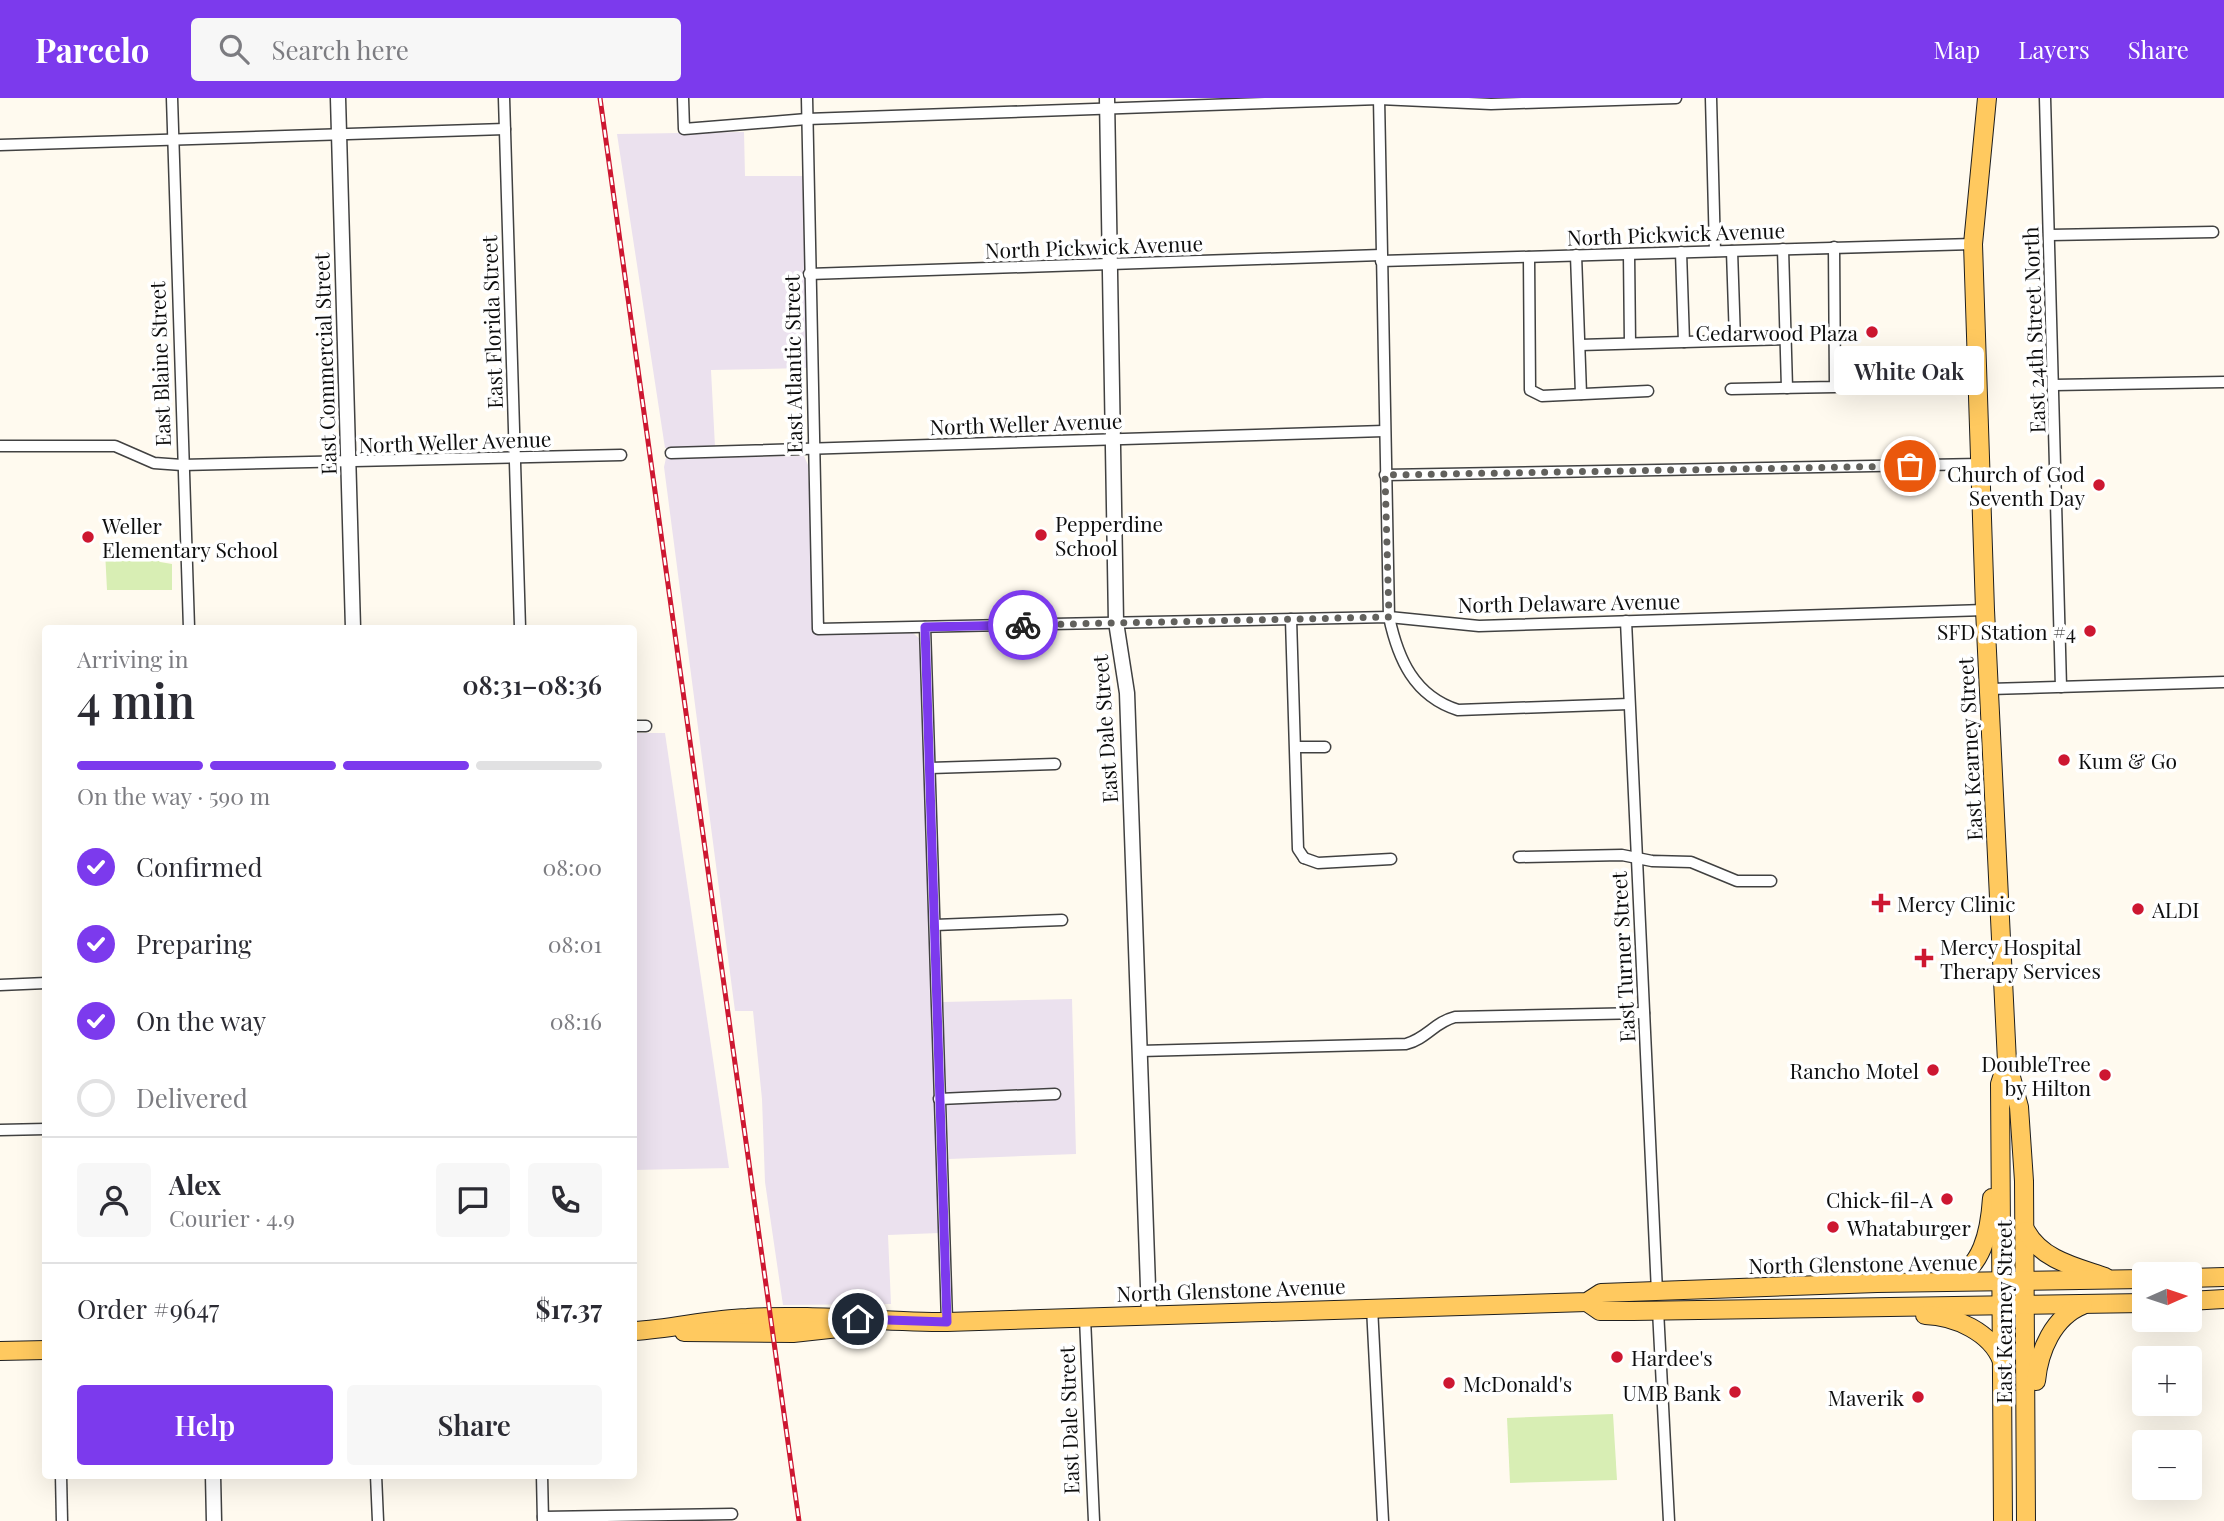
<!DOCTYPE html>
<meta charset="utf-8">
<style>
:root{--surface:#fff;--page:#f7f7f7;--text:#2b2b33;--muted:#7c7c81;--line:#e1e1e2;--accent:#7c3aed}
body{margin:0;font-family:"Playfair Display",serif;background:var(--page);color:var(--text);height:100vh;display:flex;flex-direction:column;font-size:26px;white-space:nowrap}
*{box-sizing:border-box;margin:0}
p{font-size:23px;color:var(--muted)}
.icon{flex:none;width:38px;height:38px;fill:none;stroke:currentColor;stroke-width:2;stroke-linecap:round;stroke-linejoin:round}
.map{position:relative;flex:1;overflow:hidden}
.drawer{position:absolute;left:42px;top:527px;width:595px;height:854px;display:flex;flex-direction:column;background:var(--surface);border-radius:7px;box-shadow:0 7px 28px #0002}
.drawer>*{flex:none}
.needle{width:46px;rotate:87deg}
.controls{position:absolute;left:2132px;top:1164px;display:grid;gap:14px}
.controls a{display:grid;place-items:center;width:70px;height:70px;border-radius:7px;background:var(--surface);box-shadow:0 7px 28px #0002;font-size:35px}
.pin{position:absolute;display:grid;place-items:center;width:60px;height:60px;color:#fff;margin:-30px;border:4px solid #fff;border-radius:50%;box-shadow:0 2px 7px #0007}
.courier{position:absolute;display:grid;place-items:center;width:70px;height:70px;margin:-35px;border:5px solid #7c3aed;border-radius:50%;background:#fff;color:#222;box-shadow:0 2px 9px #0007}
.bubble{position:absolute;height:49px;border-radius:7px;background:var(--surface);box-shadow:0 7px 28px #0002;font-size:23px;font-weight:600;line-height:49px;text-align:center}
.headline em{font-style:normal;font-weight:600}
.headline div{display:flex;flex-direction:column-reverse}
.headline{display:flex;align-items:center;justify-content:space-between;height:119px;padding:0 35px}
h1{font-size:46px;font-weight:600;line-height:52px}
.bar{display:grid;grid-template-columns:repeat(4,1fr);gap:10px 7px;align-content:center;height:84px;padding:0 35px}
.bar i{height:9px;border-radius:5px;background:var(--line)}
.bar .selected{background:var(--accent)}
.bar p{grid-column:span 4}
.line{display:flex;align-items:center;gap:18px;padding:0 35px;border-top:2px solid var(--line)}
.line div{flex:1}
.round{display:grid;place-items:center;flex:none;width:74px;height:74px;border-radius:7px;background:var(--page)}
ol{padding:0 35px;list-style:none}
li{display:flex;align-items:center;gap:21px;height:77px}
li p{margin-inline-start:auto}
li .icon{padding:7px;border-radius:50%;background:var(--accent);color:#fff;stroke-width:4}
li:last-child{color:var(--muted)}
li i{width:38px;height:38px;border:4px solid var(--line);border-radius:50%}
.action{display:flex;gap:14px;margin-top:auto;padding:14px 35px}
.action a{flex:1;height:80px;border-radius:7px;background:var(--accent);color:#fff;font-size:28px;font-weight:600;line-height:80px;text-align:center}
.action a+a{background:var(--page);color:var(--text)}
header{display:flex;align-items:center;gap:42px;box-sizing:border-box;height:98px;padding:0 35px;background:var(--accent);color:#fff}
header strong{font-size:33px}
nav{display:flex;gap:38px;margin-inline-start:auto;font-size:24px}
.search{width:490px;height:63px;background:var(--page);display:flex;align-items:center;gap:18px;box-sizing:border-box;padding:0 24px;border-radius:7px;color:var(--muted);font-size:26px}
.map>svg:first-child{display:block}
.industrial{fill:#ebe1ee}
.green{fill:#d8eeb4}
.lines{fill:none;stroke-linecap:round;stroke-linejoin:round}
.minor-casing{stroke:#414141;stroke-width:13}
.tertiary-casing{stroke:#414141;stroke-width:17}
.primary-casing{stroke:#1f1f1f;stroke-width:20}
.minor{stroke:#fff;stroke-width:10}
.tertiary{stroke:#fff;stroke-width:14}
.primary{stroke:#ffc95f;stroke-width:18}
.rail-casing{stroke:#cd1731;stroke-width:5}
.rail{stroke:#fff;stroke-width:2.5;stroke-dasharray:8;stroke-linecap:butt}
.done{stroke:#62615d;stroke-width:7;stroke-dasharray:0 12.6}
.route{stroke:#7c3aed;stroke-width:9}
.poi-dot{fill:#cd1731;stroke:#fff;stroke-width:2.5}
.labels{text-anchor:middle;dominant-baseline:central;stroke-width:7;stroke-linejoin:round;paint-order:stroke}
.street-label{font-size:21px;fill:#0e0e0e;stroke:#fff}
.poi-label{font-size:21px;fill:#0e0e0e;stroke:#fff;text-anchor:start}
</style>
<header>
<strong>Parcelo</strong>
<div class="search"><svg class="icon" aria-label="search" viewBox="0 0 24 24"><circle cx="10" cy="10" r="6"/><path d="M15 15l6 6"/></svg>Search here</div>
<nav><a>Map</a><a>Layers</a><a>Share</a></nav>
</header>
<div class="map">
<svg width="2224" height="1423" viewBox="0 0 2224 1423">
<rect width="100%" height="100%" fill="#fffaef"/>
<g class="industrial">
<path d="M744,34l1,44h59l3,192 -96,2 4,77 -50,1 -48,-314z"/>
<path d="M804,358l4,9 8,170 97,-2 8,7 18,593 -51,2 3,69 -108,1 -18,-123 -3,-83 -9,-88h-18l-71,-544 2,-9z"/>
<path d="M634,635h31l64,435 -95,2z"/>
<path d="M1072,901l4,155 -127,5 -6,-157z"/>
</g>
<g class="green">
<path d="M146,451l14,13 12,2v26h-65l-2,-39z"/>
<path d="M1613,1316l4,66 -107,3 -3,-65z"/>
</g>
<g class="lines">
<g class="minor-casing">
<g id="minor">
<path d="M172,0l17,530"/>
<path d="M504,0l16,530"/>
<path d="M683,0l1,31 123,-10 572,-20 112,5 185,-6"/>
<path d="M807,0l11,531 571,-12 90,9 506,-16"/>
<path d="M1379,0l10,519c9,42 25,79 69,93l171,-6"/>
<path d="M1711,0l4,153"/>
<path d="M2045,0l16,589"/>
<path d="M0,47l505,-16"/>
<path d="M2050,137l163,-3"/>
<path d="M1783,151l4,139"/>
<path d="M1732,153l3,89"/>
<path d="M1681,154l3,90"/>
<path d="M1629,156l1,89"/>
<path d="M1576,157l5,139"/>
<path d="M1529,159l1,133 12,6 106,-5"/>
<path d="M1381,163l592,-17"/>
<path d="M809,176l572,-19"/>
<path d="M1580,247l206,-6"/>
<path d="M2054,287l170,-3"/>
<path d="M1731,291l104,-2 -1,-140"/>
<path d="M0,348h115l39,17 28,2 439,-10"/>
<path d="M671,355l713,-22"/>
<path d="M1385,377l595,-11"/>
<path d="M1291,521l7,230 6,9"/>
<path d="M1626,523l31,671"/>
<path d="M925,529l22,695"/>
<path d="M1989,591l235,-7"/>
<path d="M634,628h12"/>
<path d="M1296,649h29"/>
<path d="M930,670l125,-4"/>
<path d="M1519,759l103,-2 30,6 39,1 46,19h34"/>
<path d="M1304,760l14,5 73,-4"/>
<path d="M935,827l127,-5"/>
<path d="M0,887l46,-2"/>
<path d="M1140,953l266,-7c20,-5 29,-22 49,-27l189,-4"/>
<path d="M939,1001l116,-5"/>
<path d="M0,1032l46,-1"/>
<path d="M1372,1209l11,214"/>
<path d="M1658,1212l11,211"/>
<path d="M1085,1220l9,203"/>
<path d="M61,1377l1,46"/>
<path d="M376,1377l2,46"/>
<path d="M542,1377l1,46"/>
<path d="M543,1419l189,-3"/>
</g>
</g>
<g class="tertiary-casing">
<g id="tertiary">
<path d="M338,0l15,530"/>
<path d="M1107,0l9,524 11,71 22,622"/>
<path d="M213,1377l1,46"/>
</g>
</g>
<g class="primary-casing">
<g id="primary">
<path d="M1987,0l-14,146 12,366 22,452 12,45 5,74 2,340"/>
<path d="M2026,1133c16,29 50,36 79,46"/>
<path d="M2189,1180l35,-1"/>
<path d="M1947,1182c36,-8 43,-51 45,-82"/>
<path d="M2189,1203l35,-2"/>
<path d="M1587,1204l13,9h33l511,-8"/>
<path d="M1925,1217c30,1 66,17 77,46"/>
<path d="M634,1233c38,-2 75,-12 113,-13 67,-4 133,4 200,4l640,-20 14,-9 276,-10 267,-4"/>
<path d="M684,1234l109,1 73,-8"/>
<path d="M0,1253l46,-1"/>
<path d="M2036,1283c3,-30 17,-64 47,-76"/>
<path d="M2003,1423l-3,-437 7,-22"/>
</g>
</g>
<use href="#minor" class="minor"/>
<use href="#tertiary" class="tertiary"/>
<use href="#primary" class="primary"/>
<g class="rail-casing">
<path id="rail" d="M600,0l199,1423"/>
</g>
<use href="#rail" class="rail"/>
</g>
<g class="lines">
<path class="done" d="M1023,527l366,-8 -4,-142 525,-9"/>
<path class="route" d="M858,1221l89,3 -22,-695 98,-2"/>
</g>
<g class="poi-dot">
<circle cx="1872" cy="234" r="7"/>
<circle cx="2099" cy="387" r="7"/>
<circle cx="1041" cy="437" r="7"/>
<circle cx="88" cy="439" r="7"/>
<circle cx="2090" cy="533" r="7"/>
<circle cx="2064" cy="662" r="7"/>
<path d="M1877.5 794.5h7v7h7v7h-7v7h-7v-7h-7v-7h7z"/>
<circle cx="2138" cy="811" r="7"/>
<path d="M1920.5 849.5h7v7h7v7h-7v7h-7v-7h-7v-7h7z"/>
<circle cx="1933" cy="972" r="7"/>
<circle cx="2105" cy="977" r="7"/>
<circle cx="1947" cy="1101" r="7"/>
<circle cx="1833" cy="1129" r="7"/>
<circle cx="1617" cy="1259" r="7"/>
<circle cx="1449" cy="1285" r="7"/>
<circle cx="1735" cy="1294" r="7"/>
<circle cx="1918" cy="1299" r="7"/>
</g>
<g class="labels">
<g class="street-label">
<text transform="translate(1676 135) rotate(-2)">North Pickwick Avenue</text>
<text transform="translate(1094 148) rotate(-2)">North Pickwick Avenue</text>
<text transform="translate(491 224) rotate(-92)">East Florida Street</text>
<text transform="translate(2033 232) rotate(-92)">East 24th Street North</text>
<text transform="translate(159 266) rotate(-92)">East Blaine Street</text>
<text transform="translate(324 266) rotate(-92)">East Commercial Street</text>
<text transform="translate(792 266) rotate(-91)">East Atlantic Street</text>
<text transform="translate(1026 325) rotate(-2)">North Weller Avenue</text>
<text transform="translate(455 343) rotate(-2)">North Weller Avenue</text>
<text transform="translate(1569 504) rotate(-1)">North Delaware Avenue</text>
<text transform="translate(1104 631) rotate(-94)">East Dale Street</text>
<text transform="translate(1969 651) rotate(-93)">East Kearney Street</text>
<text transform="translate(1622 859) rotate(-93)">East Turner Street</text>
<text transform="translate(1863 1165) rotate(-1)">North Glenstone Avenue</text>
<text transform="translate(1231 1191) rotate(-2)">North Glenstone Avenue</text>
<text transform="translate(2003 1214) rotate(-90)">East Kearney Street</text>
<text transform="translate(1068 1322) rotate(-92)">East Dale Street</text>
</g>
<g class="poi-label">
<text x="1858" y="234" text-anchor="end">Cedarwood Plaza</text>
<text x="2085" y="375" text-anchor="end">Church of God<tspan x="2085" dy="24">Seventh Day</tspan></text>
<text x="1055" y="425">Pepperdine<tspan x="1055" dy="24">School</tspan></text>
<text x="102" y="427">Weller<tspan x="102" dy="24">Elementary School</tspan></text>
<text x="2076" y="533" text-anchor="end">SFD Station #4</text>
<text x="2078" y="662">Kum &amp; Go</text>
<text x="1897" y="805">Mercy Clinic</text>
<text x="2152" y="811">ALDI</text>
<text x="1940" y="848">Mercy Hospital<tspan x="1940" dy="24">Therapy Services</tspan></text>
<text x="2091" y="965" text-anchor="end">DoubleTree<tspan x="2091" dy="24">by Hilton</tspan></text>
<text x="1919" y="972" text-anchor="end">Rancho Motel</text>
<text x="1933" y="1101" text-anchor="end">Chick-fil-A</text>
<text x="1847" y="1129">Whataburger</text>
<text x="1631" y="1259">Hardee's</text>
<text x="1463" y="1285">McDonald's</text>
<text x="1721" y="1294" text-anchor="end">UMB Bank</text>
<text x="1904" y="1299" text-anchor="end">Maverik</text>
</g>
</g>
</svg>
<div class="controls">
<a><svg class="needle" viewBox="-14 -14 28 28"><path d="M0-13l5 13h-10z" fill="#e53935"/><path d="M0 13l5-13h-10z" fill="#7c7c81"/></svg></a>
<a>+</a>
<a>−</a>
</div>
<div class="pin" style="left:1910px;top:368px;background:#ea580c"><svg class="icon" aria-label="bag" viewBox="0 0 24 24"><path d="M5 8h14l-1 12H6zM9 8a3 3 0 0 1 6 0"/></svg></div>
<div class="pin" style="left:858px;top:1221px;background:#1f2937"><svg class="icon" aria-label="home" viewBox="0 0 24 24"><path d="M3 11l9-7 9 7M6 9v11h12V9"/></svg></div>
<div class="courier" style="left:1023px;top:527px"><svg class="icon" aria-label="bike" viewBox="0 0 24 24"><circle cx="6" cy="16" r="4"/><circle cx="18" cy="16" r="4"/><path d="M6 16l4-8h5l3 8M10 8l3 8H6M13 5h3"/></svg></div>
<div class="bubble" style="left:1834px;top:248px;width:150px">White Oak</div>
<section class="drawer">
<div class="headline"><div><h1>4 min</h1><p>Arriving in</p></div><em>08:31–08:36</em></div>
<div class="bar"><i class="selected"></i><i class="selected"></i><i class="selected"></i><i></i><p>On the way · 590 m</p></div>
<ol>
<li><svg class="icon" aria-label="check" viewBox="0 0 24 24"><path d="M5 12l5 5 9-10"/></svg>Confirmed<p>08:00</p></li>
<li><svg class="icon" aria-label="check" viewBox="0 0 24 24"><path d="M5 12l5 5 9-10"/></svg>Preparing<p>08:01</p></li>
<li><svg class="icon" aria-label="check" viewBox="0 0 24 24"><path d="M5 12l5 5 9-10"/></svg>On the way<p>08:16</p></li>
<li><i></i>Delivered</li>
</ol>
<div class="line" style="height:126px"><a class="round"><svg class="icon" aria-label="person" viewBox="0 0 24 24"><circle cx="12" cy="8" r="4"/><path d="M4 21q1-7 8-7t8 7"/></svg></a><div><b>Alex</b><p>Courier · 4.9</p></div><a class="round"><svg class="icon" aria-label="chat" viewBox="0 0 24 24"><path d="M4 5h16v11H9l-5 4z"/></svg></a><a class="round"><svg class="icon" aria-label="phone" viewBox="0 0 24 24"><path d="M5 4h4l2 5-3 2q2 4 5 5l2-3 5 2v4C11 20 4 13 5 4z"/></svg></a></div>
<div class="line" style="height:91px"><div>Order #9647</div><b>$17.37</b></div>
<div class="action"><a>Help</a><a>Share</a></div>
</section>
</div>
